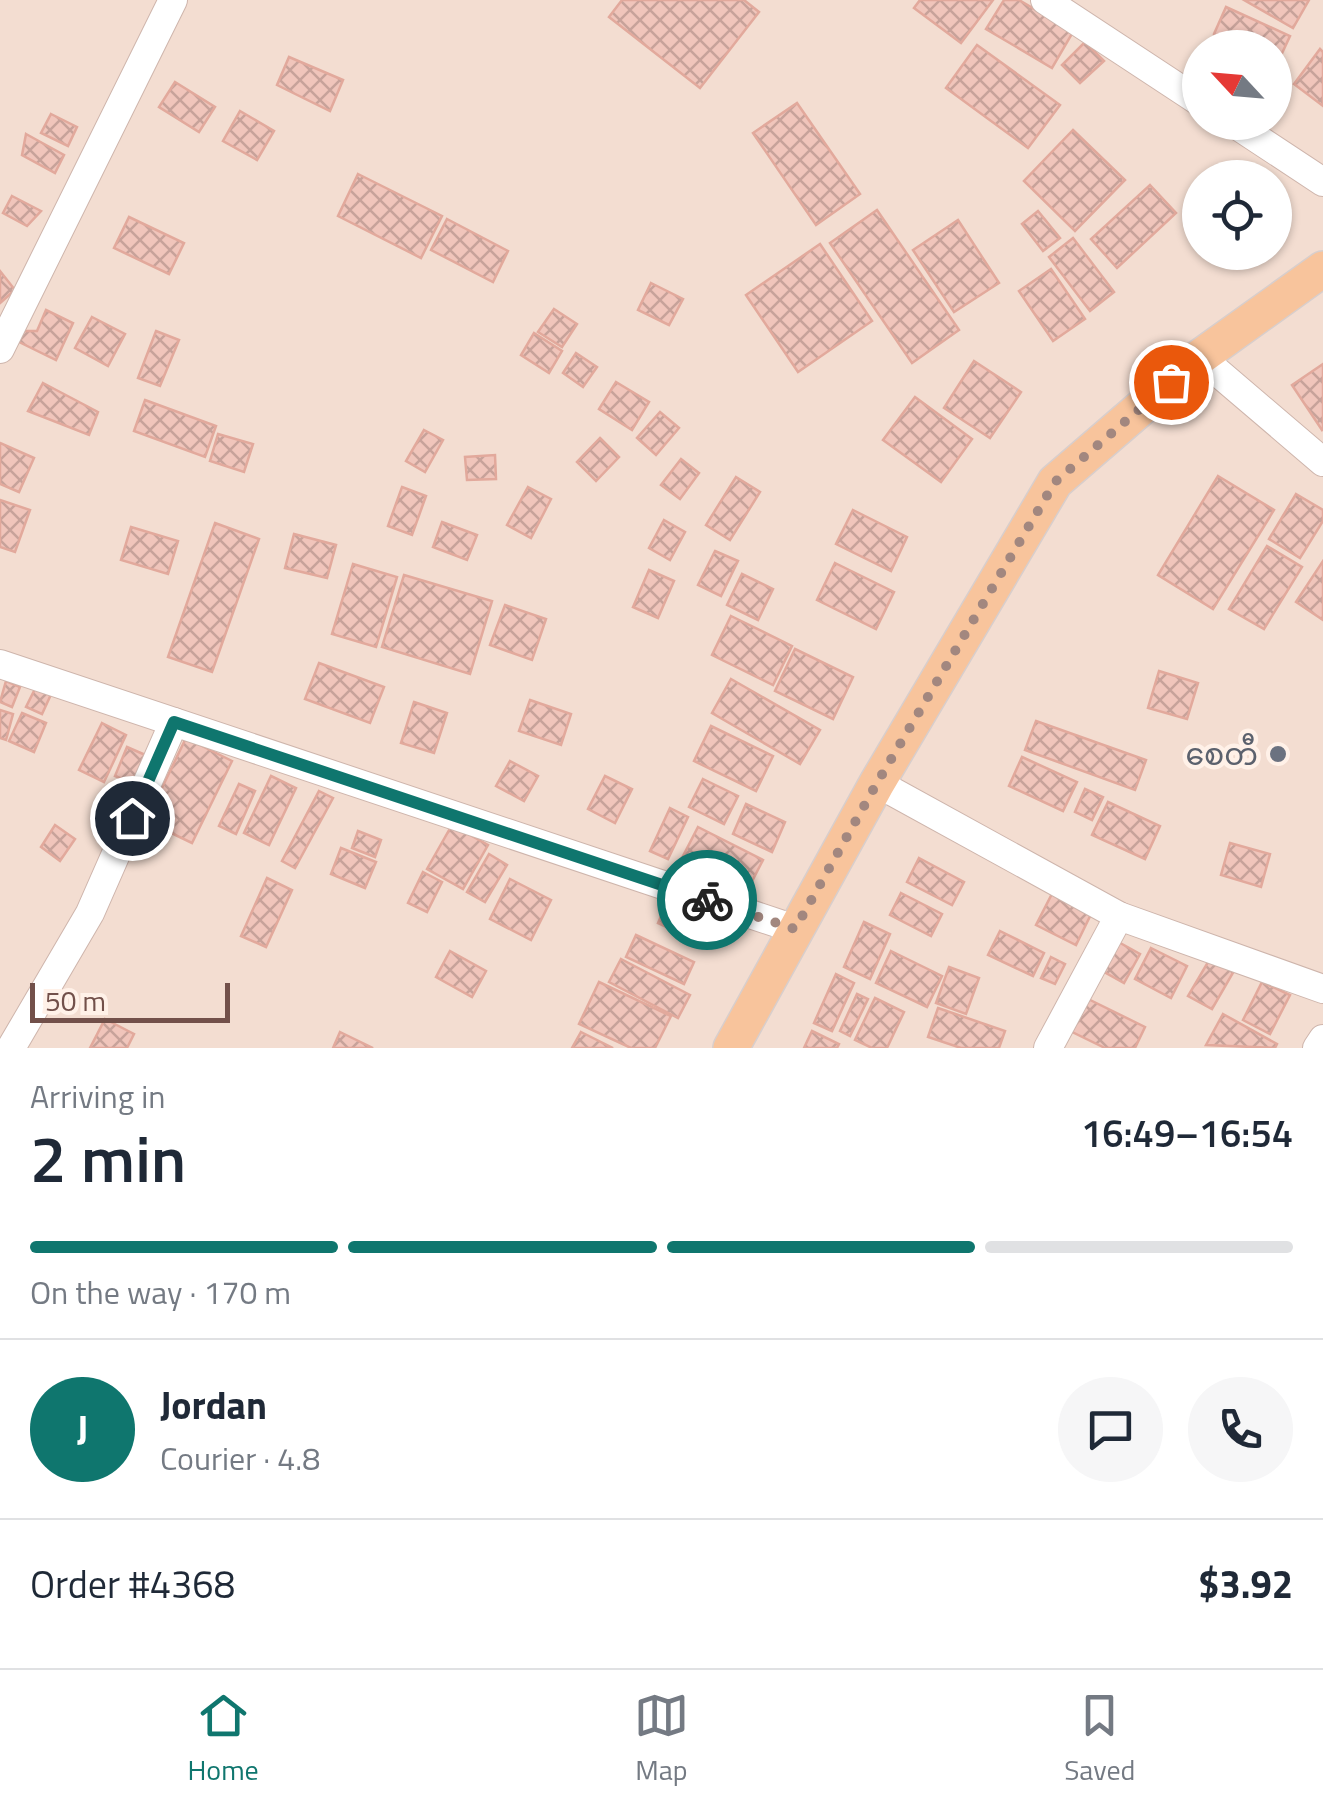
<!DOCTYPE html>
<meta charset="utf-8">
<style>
:root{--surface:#fff;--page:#f6f6f7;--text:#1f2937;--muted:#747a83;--line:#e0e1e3;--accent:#0f766e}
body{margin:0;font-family:"Titillium Web","Noto Sans Myanmar",sans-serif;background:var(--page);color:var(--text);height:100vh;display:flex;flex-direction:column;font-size:38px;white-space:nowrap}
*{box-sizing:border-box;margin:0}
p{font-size:32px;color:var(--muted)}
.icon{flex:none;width:55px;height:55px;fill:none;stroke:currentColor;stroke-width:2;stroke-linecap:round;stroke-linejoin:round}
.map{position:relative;height:1048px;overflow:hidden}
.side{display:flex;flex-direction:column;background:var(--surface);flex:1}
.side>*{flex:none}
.needle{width:65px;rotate:296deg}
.tools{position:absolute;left:1182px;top:30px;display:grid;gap:20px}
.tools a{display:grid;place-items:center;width:110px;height:110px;border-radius:50%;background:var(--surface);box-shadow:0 2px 8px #0004;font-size:50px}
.scale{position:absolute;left:30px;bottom:25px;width:200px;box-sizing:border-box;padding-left:10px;border:5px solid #72504a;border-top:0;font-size:28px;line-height:35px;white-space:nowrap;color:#72504a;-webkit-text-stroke:8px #fff1e8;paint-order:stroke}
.pin{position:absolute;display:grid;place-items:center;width:85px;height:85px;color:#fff;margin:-42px;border:5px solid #fff;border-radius:50%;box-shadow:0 2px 10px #0007}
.courier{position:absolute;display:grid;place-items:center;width:100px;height:100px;margin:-50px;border:8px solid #0f766e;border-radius:50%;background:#fff;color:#222;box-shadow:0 2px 12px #0007}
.headline em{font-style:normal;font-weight:600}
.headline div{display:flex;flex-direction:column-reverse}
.headline{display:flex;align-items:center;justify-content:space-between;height:170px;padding:0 30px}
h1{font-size:65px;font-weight:600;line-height:75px}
.bar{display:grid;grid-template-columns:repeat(4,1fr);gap:15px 10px;align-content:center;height:120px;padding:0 30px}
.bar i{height:12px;border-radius:8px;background:var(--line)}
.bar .current{background:var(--accent)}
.bar p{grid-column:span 4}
.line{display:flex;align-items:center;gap:25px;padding:0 30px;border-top:2px solid var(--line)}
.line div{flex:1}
.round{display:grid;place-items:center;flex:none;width:105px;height:105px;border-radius:52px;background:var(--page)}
.dock{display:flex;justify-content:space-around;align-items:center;height:140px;border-top:2px solid var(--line);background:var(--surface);font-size:28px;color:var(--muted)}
.dock a{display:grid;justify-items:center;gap:5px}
.dock .current{color:var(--accent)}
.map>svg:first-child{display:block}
.residential{fill:#f3ddd1;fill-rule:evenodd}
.building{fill:url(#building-cross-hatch);stroke:#e2a99c;stroke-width:2.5}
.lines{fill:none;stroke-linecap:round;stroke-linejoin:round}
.minor-casing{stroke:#ceb5ac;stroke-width:30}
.major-casing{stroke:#d8cecc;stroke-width:38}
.minor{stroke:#fff;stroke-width:28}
.major{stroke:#f8c49c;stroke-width:35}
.done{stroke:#a2877f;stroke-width:10;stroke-dasharray:0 18}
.route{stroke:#0f766e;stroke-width:12}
.worship-dot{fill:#6b7280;stroke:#fff1e8;stroke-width:4}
.labels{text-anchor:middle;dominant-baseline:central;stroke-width:9;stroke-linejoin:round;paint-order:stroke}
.worship-label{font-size:30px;fill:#5b616d;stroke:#fff1e8;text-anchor:end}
</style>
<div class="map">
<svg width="1323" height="1048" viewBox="0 0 1323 1048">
<defs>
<pattern id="building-cross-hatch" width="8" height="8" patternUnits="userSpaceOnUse" patternTransform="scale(2.5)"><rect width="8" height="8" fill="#f0c5bb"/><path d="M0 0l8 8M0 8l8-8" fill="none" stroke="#c7a29a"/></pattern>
</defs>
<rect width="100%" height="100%" fill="#fbede2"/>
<path class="residential" d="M0,0h1323v1048h-1323zM1200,48h75v74h-75zM1200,178h75v74h-75z"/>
<g class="building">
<path d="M622,0h122l15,12 -59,76 -91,-71z"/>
<path d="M920,0h73l-32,43 -47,-35z"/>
<path d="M1004,0h15l54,32 -21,36 -66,-39z"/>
<path d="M1244,0h65l-16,28z"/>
<path d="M1226,7l64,29 -13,28 -2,-16h-33l-28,-14z"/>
<path d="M1085,42l19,19 -24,22 -18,-18z"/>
<path d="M977,45l83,60 -32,43 -82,-60z"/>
<path d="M1320,49l3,3v54l-29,-22z"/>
<path d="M289,57l54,23 -13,31 -53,-26z"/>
<path d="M175,82l40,25 -16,25 -40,-25z"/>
<path d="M797,103l63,91 -44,31 -63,-92z"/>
<path d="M240,111l34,20 -17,29 -34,-19z"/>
<path d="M51,114l26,13 -9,19 -27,-13z"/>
<path d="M1073,130l52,50 -50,51 -51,-50z"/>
<path d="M26,134l38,21 -9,18 -33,-18z"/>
<path d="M358,174l84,42 -21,42 -83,-42z"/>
<path d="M1150,185l26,28 -59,55 -26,-29z"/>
<path d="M12,196l29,15 -14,15 -24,-13z"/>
<path d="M877,210l82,120 -47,33 -82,-120z"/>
<path d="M1038,211l22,27 -17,13 -21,-27z"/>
<path d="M129,217l55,26 -15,31 -55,-26z"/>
<path d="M447,219l61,32 -15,31 -62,-32z"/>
<path d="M958,220l41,63 -45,29 -41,-62z"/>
<path d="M1073,238l41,54 -24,19 -41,-54z"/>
<path d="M820,244l52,77 -74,51 -52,-77z"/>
<path d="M1051,269l34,50 -32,22 -34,-50z"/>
<path d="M0,271l15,19 -15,13z"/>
<path d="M651,283l32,16 -14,26 -31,-15z"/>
<path d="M554,309l23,15 -15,23 -24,-15z"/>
<path d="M46,310l27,13 -17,37 -39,-19 4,-10h16z"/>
<path d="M92,317l33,17 -17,32 -33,-18z"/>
<path d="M156,331l23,9 -19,46 -22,-8z"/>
<path d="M534,333l28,18 -13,22 -28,-18z"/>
<path d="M576,353l21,14 -14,20 -20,-14z"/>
<path d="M974,361l47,31 -31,46 -46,-30z"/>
<path d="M1323,364v65l-1,1 -30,-45z"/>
<path d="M616,382l33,20 -17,28 -33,-21z"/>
<path d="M43,383l55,29 -9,23 -61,-24z"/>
<path d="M915,397l57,42 -31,43 -58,-42z"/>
<path d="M145,400l71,26 -11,31 -71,-26z"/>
<path d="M660,412l19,16 -23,27 -19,-17z"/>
<path d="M424,430l19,10 -18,32 -19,-11z"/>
<path d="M218,434l35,10 -9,28 -34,-11z"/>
<path d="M600,438l19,19 -23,24 -19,-19z"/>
<path d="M0,443l34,15 -15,34 -19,-8z"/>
<path d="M495,455l1,24 -29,1 -2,-23z"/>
<path d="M681,459l18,14 -19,26 -19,-14z"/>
<path d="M1218,476l56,34 -61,99 -55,-34z"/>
<path d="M736,477l24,15 -30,48 -24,-15z"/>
<path d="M402,487l24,9 -14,39 -24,-9z"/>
<path d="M528,487l23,12 -20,39 -24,-13z"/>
<path d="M1296,494l27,16v11l-23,37 -31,-19z"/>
<path d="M0,500l30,10 -15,42 -15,-5z"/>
<path d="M853,510l54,27 -16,34 -55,-27z"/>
<path d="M664,520l21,12 -15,28 -21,-12z"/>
<path d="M442,522l35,13 -10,25 -34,-13z"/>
<path d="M215,523l44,16 -47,133 -44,-15z"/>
<path d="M131,527l47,14 -10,33 -47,-14z"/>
<path d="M294,534l42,11 -9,33 -42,-10z"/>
<path d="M1267,546l35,21 -38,62 -35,-20z"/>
<path d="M715,551l23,10 -17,35 -23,-11z"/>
<path d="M1323,561v59l-27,-18z"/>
<path d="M835,563l59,29 -18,37 -59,-29z"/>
<path d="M353,564l44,13 -21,70 -44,-13z"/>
<path d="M649,570l25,11 -16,37 -25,-11z"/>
<path d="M742,574l31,15 -15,31 -31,-15z"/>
<path d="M404,575l88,26 -22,73 -88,-27z"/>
<path d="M505,605l41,14 -14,41 -42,-15z"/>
<path d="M731,616l61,30 -19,39 -61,-30z"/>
<path d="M795,649l58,28 -20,42 -58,-28z"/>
<path d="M319,663l65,24 -14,36 -65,-24z"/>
<path d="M1159,671l39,12 -11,36 -39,-11z"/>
<path d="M731,679l89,51 -20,34 -88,-51z"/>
<path d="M6,681l14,6 -8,20 -12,-5z"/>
<path d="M38,683l15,7 -11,24 -16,-7z"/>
<path d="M530,700l41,14 -10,31 -42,-14z"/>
<path d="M414,702l33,11 -13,40 -33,-10z"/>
<path d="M0,710l13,4 -7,26 -6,-2z"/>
<path d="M22,713l24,10 -12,29 -25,-11z"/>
<path d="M1036,721l110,39 -11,30 -110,-40z"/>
<path d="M102,723l24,12 -22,47 -25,-12z"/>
<path d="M711,726l62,30 -17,35 -62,-30z"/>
<path d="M186,738l46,23 -40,82 -46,-22z"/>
<path d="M127,747l23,10 -13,28 -22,-9z"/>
<path d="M1022,757l55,25 -14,29 -54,-25z"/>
<path d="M510,761l28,15 -14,25 -28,-15z"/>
<path d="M271,776l25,12 -27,57 -25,-12z"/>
<path d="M605,776l27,13 -17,34 -27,-14z"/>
<path d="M703,779l35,17 -14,28 -35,-17z"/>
<path d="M113,784l20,10 -14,29 -20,-9z"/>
<path d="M239,784l16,7 -19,43 -17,-8z"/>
<path d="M1085,789l18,8 -11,23 -17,-8z"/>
<path d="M319,791l14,7 -38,70 -13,-7z"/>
<path d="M1108,802l52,24 -15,33 -53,-24z"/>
<path d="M746,804l39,18 -13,30 -39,-18z"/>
<path d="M670,808l18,9 -20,42 -18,-8z"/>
<path d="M55,825l20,14 -15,22 -19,-14z"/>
<path d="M452,825l36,20 -25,44 -36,-20z"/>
<path d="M698,827l65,33 -16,31 -65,-33z"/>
<path d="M358,831l23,9 -6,17 -23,-9z"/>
<path d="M1230,843l40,11 -9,33 -40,-12z"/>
<path d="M341,848l35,14 -11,26 -34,-14z"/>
<path d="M489,854l18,11 -22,37 -18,-10z"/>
<path d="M919,858l45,24 -12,23 -45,-23z"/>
<path d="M423,872l19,10 -15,30 -19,-9z"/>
<path d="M267,878l25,12 -26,57 -25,-11z"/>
<path d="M510,879l41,21 -20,40 -41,-21z"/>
<path d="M1055,888l39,20 -18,37 -40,-20z"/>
<path d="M901,893l41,21 -11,22 -41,-21z"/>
<path d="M667,902l37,16 -9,22 -37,-17z"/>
<path d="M864,922l26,12 -20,45 -26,-12z"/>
<path d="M1000,931l44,22 -11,23 -45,-21z"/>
<path d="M636,935l58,27 -10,22 -58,-27z"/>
<path d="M1113,939l27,15 -16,29 -27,-15z"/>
<path d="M1151,948l36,18 -16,32 -36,-19z"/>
<path d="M450,951l36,20 -14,26 -36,-20z"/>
<path d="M891,951l51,25 -15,31 -51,-24z"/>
<path d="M1051,957l14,7 -10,20 -14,-6z"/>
<path d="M1211,957l23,14 -22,38 -24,-13z"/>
<path d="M621,959l69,36 -12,23 -69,-36z"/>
<path d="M949,967l30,11 -13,36 -30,-11z"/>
<path d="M836,974l18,9 -22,48 -18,-8z"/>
<path d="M599,982l72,34 -16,32h-24l-52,-24z"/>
<path d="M1262,982l28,13 -20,39 -27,-14z"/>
<path d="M857,994l11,5 -18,37 -10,-5z"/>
<path d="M1080,995l65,32 -10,21h-30l-41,-20z"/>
<path d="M875,998l29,14 -17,36h-15l-17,-8z"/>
<path d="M938,1008l67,23 -6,17h-38l-33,-11z"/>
<path d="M1223,1014l54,30 -2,4 -69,-3z"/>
<path d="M105,1019l29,15 -7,14h-37z"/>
<path d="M812,1031l27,13 -2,4h-33z"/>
<path d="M340,1032l33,16h-40z"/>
<path d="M581,1032l32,16h-41z"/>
</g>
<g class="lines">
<g class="minor-casing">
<g id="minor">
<path d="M1045,0l155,102"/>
<path d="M1232,122l91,60"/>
<path d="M0,349l173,-349"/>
<path d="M1200,357l123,105"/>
<path d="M0,664l795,265"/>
<path d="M877,783l242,133 204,73"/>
<path d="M11,1048l79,-135 84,-191"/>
<path d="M1048,1048l71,-132"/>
<path d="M1317,1048l6,-9"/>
</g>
</g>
<g class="major-casing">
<path id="major" d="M731,1048l146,-265 178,-301 145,-125 123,-88"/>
</g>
<use href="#minor" class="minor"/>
<use href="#major" class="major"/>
</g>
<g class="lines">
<path class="done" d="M707,900l88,29 82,-146 178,-301 116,-100"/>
<path class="route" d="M132,818l42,-96 533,178"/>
</g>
<circle class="worship-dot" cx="1278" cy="754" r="10"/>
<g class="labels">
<g class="worship-label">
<text x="1258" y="754">စေတီ</text>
</g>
</g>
</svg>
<div class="tools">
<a><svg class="needle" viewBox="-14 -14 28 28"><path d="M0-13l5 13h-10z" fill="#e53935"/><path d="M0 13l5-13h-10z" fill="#747a83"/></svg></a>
<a><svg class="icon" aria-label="locate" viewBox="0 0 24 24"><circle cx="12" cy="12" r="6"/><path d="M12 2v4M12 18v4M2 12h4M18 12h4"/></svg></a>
</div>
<div class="scale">50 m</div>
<div class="pin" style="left:1171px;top:382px;background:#ea580c"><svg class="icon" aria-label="bag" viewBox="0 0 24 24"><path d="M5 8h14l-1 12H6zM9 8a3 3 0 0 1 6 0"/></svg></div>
<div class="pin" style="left:132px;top:818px;background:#1f2937"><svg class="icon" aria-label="home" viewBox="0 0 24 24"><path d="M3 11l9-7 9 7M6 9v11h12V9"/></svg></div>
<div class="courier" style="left:707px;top:900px"><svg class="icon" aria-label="bike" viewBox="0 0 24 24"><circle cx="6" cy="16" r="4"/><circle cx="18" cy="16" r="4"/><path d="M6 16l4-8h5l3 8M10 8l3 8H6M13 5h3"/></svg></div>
</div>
<section class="side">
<div class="headline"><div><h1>2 min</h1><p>Arriving in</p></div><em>16:49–16:54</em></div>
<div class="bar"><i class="current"></i><i class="current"></i><i class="current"></i><i></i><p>On the way · 170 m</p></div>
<div class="line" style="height:180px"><b class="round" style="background:var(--accent);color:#fff">J</b><div><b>Jordan</b><p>Courier · 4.8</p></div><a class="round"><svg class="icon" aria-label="chat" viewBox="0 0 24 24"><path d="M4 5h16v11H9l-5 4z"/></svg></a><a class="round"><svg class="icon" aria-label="phone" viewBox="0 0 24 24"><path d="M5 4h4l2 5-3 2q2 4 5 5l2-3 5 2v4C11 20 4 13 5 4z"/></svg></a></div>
<div class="line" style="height:130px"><div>Order #4368</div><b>$3.92</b></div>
</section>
<nav class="dock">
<a class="current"><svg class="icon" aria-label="home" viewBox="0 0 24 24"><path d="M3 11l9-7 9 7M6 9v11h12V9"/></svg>Home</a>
<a><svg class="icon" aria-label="map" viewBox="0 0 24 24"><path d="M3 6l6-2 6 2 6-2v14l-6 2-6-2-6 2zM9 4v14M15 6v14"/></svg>Map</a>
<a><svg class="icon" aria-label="saved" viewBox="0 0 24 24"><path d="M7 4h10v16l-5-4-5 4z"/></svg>Saved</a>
</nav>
